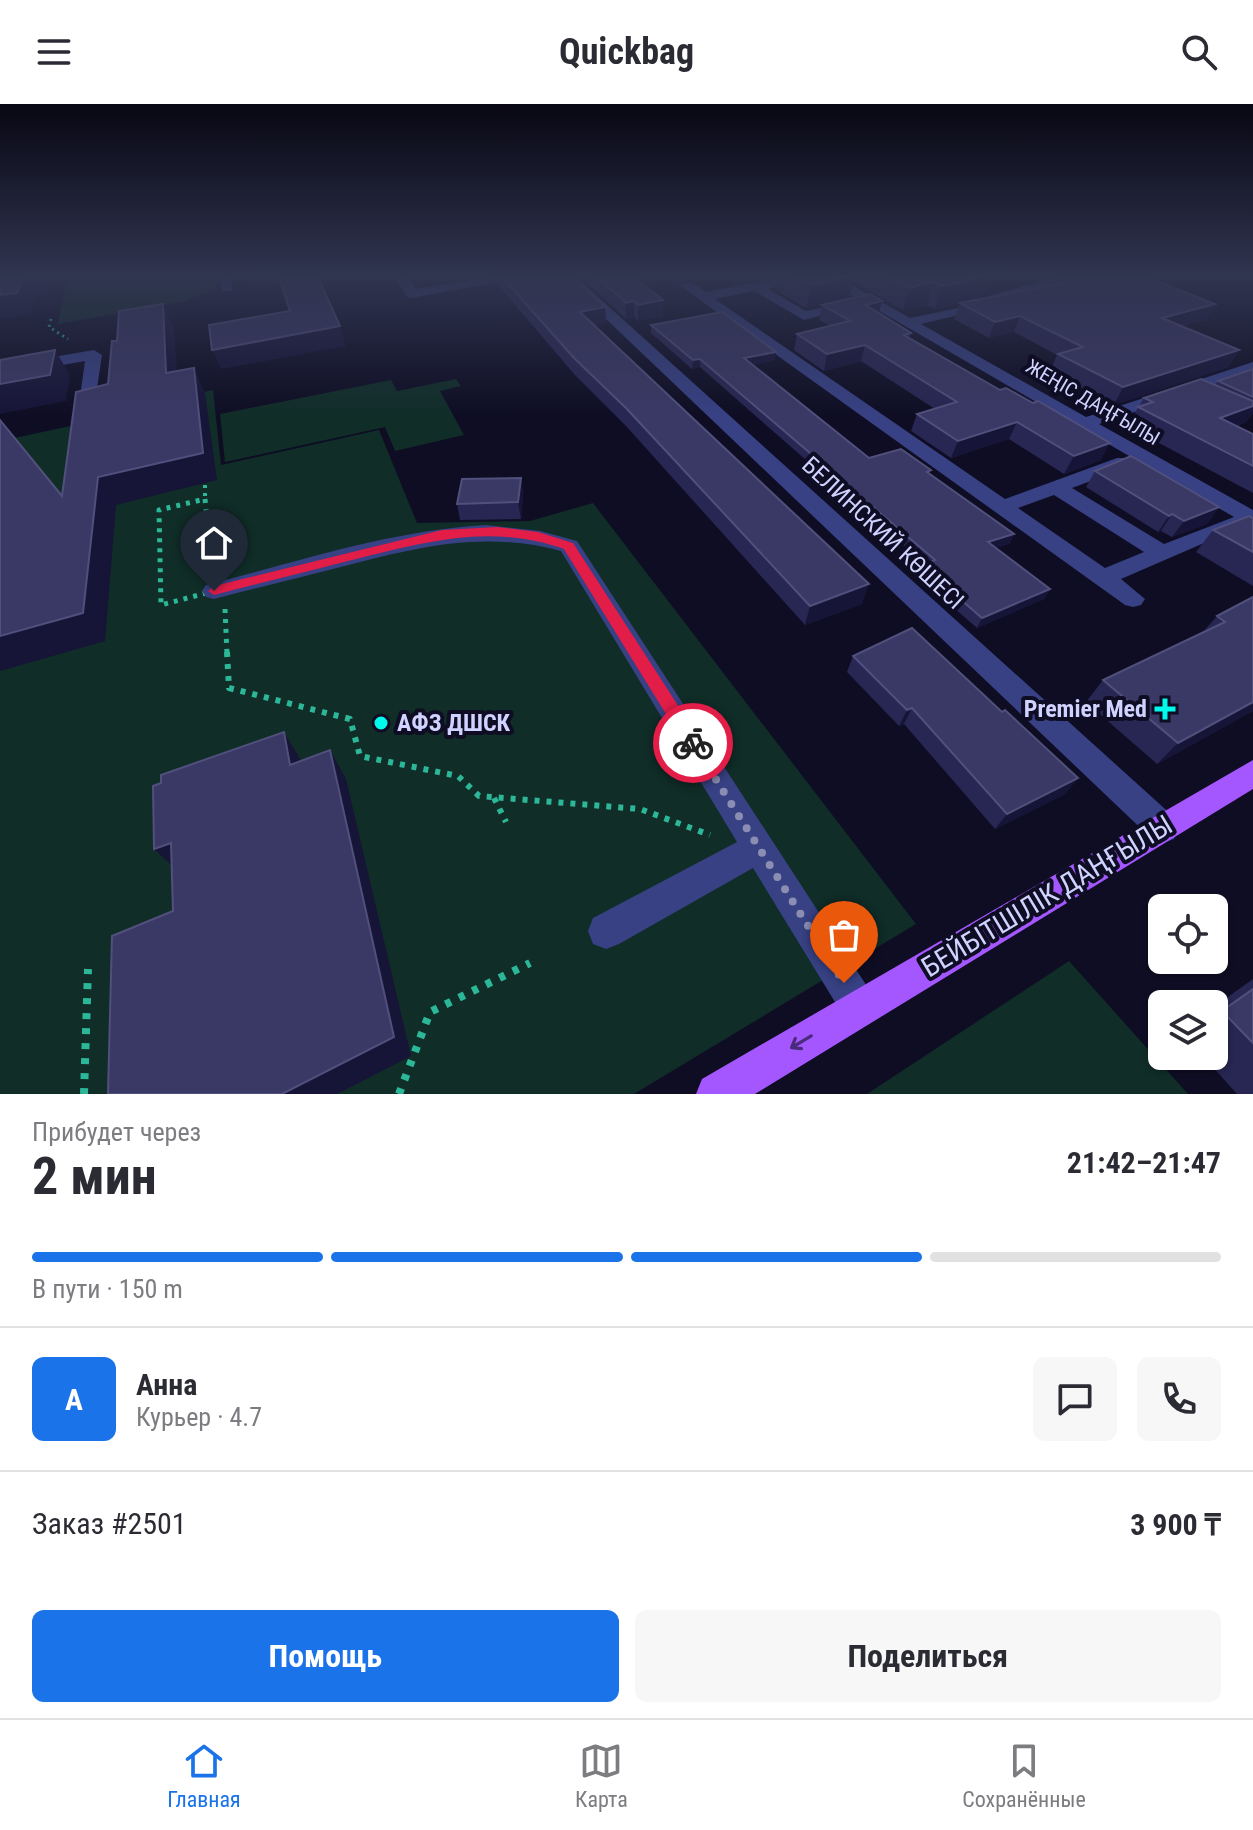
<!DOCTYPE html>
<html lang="ru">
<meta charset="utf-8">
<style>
:root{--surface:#fff;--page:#f7f7f7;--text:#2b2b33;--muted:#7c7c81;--line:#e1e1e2;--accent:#1a73e8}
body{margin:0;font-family:"Roboto Condensed",sans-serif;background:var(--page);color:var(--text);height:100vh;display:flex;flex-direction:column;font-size:30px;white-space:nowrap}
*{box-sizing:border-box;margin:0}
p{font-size:26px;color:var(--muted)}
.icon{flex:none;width:44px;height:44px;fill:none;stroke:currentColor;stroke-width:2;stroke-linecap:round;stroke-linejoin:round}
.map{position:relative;height:990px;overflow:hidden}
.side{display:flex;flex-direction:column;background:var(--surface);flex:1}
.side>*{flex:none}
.fabs{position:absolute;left:1148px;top:790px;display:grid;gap:16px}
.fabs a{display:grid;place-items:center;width:80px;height:80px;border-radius:12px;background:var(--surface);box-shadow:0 2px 6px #0004;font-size:40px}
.pin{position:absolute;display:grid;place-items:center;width:68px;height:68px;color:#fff;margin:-82px -34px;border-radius:50% 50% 50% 0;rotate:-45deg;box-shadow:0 0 8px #0007}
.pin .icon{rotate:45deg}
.courier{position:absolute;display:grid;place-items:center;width:80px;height:80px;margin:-40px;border:6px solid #e11d48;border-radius:50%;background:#fff;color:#222;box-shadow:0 2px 10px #0007}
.summary em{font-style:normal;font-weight:700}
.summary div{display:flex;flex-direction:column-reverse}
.summary{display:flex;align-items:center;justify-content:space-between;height:136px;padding:0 32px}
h1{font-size:52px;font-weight:700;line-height:60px}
.bar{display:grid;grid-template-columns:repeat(4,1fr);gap:12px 8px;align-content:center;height:96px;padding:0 32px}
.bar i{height:10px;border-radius:6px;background:var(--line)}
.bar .selected{background:var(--accent)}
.bar p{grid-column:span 4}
.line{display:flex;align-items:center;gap:20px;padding:0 32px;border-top:2px solid var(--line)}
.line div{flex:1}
.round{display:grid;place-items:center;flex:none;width:84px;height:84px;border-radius:12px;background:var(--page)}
.button{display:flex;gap:16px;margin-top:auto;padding:16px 32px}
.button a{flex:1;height:92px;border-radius:12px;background:var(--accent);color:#fff;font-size:32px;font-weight:700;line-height:92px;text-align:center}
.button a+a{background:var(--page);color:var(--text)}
header{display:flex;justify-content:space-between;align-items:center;height:104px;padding:0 32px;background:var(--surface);font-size:36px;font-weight:700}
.menu{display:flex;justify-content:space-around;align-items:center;height:112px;border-top:2px solid var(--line);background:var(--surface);font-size:22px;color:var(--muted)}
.menu a{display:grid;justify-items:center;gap:4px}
.menu .selected{color:var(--accent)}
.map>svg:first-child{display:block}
.green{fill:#102d28}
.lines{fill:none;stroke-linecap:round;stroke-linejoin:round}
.path-far4{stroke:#2cb798;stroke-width:3;stroke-dasharray:2 4;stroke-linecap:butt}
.path-far3{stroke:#2cb798;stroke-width:4;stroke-dasharray:3 5;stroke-linecap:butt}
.path-far2{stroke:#2cb798;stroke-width:5;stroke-dasharray:4 6;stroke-linecap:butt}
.path-far1{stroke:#2cb798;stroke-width:6;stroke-dasharray:5 7;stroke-linecap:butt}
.path{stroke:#2cb798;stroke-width:8;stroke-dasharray:6 9;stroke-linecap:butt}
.minor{fill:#374183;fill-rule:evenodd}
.major{fill:#a557ff;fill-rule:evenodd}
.wall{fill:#282652}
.shaded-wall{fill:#161437}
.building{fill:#3a3865;stroke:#51507d;stroke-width:2}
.oneway{stroke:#4a2b7b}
.route{fill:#e11d48}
.done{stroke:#8c8db2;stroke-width:8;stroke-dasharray:0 14.4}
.poi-dot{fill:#00fbec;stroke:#0e0d23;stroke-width:3}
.labels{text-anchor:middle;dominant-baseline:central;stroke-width:8;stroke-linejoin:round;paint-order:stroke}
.far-street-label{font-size:20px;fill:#d0d2ff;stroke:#0e0d23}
.street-label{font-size:24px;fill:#d0d2ff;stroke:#0e0d23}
.poi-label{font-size:24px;font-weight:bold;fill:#d0d2ff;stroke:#0e0d23;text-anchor:end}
.near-street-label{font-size:28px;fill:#d0d2ff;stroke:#0e0d23}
</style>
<header><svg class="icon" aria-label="menu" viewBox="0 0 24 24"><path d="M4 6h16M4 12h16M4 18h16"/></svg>Quickbag<svg class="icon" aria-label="search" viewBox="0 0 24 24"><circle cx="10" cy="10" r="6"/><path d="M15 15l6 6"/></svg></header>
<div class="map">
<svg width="1253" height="990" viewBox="0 0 1253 990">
<rect width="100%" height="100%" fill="#0e0d23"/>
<g class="green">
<path d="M67,173h147l2,13 -34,12 -124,22z"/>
<path d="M456,275l5,7 -21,5 24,44 -69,16 -10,-24 -160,35 -5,-48 171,-34 6,11z"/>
<path d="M213,286l8,75 158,-35 38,93 113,-2 63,-18 323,421 -282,170h-634v-653l80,-17 1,-7z"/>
<path d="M1069,857l119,133h-321z"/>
</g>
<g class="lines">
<path class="path-far4" d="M51,215l-2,8 19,12"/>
<path class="path-far3" d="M205,381v14"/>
<g class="path-far2">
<path d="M205,395l9,92 -53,14 -2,-95z"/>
<path d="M225,505l2,45"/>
</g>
<g class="path-far1">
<path d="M227,548l2,36 121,31 10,37 98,20 21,20 161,13 70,26"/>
<path d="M494,694l12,24"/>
</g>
<g class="path">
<path d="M84,990l4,-125"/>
<path d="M399,990l31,-82 100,-49"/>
</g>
<g class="minor">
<path d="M219,173h13v14h-10z"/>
<path d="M395,173h13l8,12 75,-12h31l-110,21 -5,-1z"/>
<path d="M562,173h14l598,540 5,11 -5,11 -11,4 -11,-4z"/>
<path d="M787,173h28l-47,12 38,22 46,-10 7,4 -55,15 -50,-29 -39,8 290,200 112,-41h14l3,4 -3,4 -59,22 92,56 70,-27 -413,-240h16l73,41 82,-17v6l-71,17 165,93 167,-55v10l-154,52 154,86v16l-5,-2 -127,55 24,20 -4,6 -8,2 -8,-2 -446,-320 12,-3 15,10zM1054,391l90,57 -39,16 -87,-60z"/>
<path d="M1059,173h24l-88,23 -7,-4z"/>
<path d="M94,246l8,5 -9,60h-12l-3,-4 7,-50 -85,15v-10z"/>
<path d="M486,421l54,6 37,10 295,453 6,13 -6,13 -13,6 -13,-6 -93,-152 -134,76 -13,5 -13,-5 -5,-13 5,-13 144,-76 -176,-291c-79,-22 -152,-2 -228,18 -40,10 -80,20 -119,30l-8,-2 -4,-6 4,-6 8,-2c89,-23 180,-53 272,-58z"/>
</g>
<path class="major" d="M1253,656v29l-498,305h-59l6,-15z"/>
</g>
<g class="wall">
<path d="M497,173h77l31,30 1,16 -12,2 268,279 -57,21 -179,-199 -51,-51 -77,-90z"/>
<path d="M581,173h52l30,23v16l-25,5 -4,-4 -8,2z"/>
<path d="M778,173h211l-7,21 -21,5 105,-20 2,-6h124l-29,7 52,20 -9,16 -24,6 57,24 -11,17 -114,38 -64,-34 7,-16 -43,-23 -25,6 -35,-19 6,-16 -25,6 -8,-4 -24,5 -50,-28 -4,17 -43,9 -30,-18z"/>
<path d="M882,197l-3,12 32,20 -2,5 192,122 -37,14 -55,-35 -58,19 -40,-27 6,-17 18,-5 -74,-48 -37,10 -30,-21 3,-16 33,-8 -11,-6 3,-15z"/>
<path d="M651,221l124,35 -23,5 117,93 61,16 84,60 -5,10 -14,4 55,41 -6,10 -67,29 -23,-20 3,-6 -31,-30 2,-5 -228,-200 -8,2 -41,-36z"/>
<path d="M1253,265v44l-7,9 -9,4 16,8v59l-126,-67 17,-28 71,-13 3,-4z"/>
<path d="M1095,367l124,36 -12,17 -35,13 -11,-6 -3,1 -72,-45z"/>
<path d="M521,374l2,16 -2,25 -61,1 -3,-16z"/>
<path d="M1253,414v68l-57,-34 17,-22z"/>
<path d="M1253,493v114l-96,53 -71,-62 17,-22 100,-48 14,-16z"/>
<path d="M853,552l149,56 76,66 -13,16 -70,35 -91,-105 -5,2 -52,-54z"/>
<path d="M1253,875v115h-16l-34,-38h11v-49z"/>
</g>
<g class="shaded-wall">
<path d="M24,173h33l4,8 -26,14 -5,15 -30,5v-24z"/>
<path d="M252,173h27l1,6 -25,4z"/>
<path d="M754,173h15l-15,3z"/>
<path d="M849,173h5l-5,22 -43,9 5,-23z"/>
<path d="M983,173h6l-7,21 -47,11 7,-23z"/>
<path d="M1141,173h52l-59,14z"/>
<path d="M934,178l-7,23 -24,5 6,-22z"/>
<path d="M663,196v16l-25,5v-16z"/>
<path d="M634,197v16l-8,2v-16z"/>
<path d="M882,197l-4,15 -12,-11z"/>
<path d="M163,200l11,24 5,71 -13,-26z"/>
<path d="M1215,200l-9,16 -53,14 9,-16z"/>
<path d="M605,203l1,16 -25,5 -1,-16z"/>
<path d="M1020,212l-6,16 -25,6 6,-16z"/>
<path d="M340,222l6,20 -125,23 -9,-19z"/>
<path d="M865,241l-4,16 -37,10 3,-17z"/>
<path d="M55,246l15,25 -4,26 -66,13v-30z"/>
<path d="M1239,246l-11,17 -114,38 9,-18z"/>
<path d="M776,248l-1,8 -32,7 1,-9z"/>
<path d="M700,255v8l-8,2 1,-9z"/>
<path d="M194,264l11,25 12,87 -101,25 -11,136 -105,30v-35l98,-159z"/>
<path d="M1253,302v7l-7,9 -39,14 13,-18z"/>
<path d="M1017,318l-8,17 -58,19 7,-17z"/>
<path d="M1110,339l-9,17 -37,14 10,-18z"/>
<path d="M521,374l2,16 -2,25 -3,-17z"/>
<path d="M1219,403l-12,17 -35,13 12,-16z"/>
<path d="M1172,410l-11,17 -3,1 11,-16z"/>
<path d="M1014,430l-5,10 -26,8 5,-10z"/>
<path d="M869,480l-7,20 -57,21 5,-19z"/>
<path d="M1050,485l-6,10 -67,29 5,-10z"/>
<path d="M1253,598v9l-96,53 21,-21z"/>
<path d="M912,604l-8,16 -5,2 8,-16z"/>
<path d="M284,628l18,30 -12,3z"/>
<path d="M330,646l16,29 65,277 -74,38h-55z"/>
<path d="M1078,674l-13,16 -70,35 12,-15z"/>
<path d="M171,739l12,33 -29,-27z"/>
</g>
<g class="building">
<path d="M0,173h24l-7,16 -17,2z"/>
<path d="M279,173h39l22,49 -128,24 -3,-25 81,-14z"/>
<path d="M502,173h72l31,30 -25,5 289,272 -59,22 -184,-198 -52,-50z"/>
<path d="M597,173h36l30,23 -25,5 -4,-4 -8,2z"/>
<path d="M796,173h53l-38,8z"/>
<path d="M889,173h94l-41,9 -8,-4 -25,6z"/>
<path d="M1090,173h56l69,27 -53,14 77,32 -116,37 -65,-33 25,-7 -63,-31 -25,6 -35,-19 131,-25z"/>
<path d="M870,190l12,7 -16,4 45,28 -7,2 96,55 6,-2 27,15 5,-2 72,42 -36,13 -57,-34 -59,19 -41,-27 40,-12 -92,-57 -38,9 -30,-20 53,-13 -28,-16z"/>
<path d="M163,200l3,69 28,-5 9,85 -105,24 -15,136 -83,23v-216l62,76 14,-104 32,-8 4,-43h5l2,-30z"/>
<path d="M722,208l54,40 -32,6 125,100 32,-9 30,21 -4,2 87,62 -26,8 62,47 -68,29 -23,-20 7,-3 -36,-33 5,-2 -235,-201 -7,1 -42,-35z"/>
<path d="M55,246l-5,25 -50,9v-24z"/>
<path d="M1253,265v28l-35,-16z"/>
<path d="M1201,275l52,22v5l-33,12 33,16v32l-115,-59 15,-5 -9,-4z"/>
<path d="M1131,352l88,51 -35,14 -12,-7 -3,2 -74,-45z"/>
<path d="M521,374l-3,24 -61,2 5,-25z"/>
<path d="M1249,412l4,2v34l-40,-22z"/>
<path d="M1253,493v105l-75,41 -75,-63 122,-58 -8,-6z"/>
<path d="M912,524l90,84 3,-2 73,68 -71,36 -95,-106 -5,2 -54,-54z"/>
<path d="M284,628l6,33 40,-15 64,287 -112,57h-174l4,-158 61,-25 -2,-68 -17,6 -1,-63 8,-3v-8z"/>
<path d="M1253,885v54l-31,-32z"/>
</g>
<defs><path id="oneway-shaft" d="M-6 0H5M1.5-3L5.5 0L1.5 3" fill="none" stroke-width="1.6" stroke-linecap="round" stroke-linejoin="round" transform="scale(2)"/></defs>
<use class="oneway" href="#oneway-shaft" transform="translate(801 938) rotate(149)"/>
<linearGradient id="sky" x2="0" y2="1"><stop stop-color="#080713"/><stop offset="0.55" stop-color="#303550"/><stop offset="1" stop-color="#303550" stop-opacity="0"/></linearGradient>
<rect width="1253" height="312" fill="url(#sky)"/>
<path class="route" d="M497,423l41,5 35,11 126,195v10h-12l-123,-199c-75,-26 -138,-7 -212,11 -46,12 -92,23 -138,35l-6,-4 6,-5 228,-56z"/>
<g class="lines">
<path class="done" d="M693,639l151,240"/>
</g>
<g class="poi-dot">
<path d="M1161 593h8v8h8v8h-8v8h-8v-8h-8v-8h8z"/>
<circle cx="381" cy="619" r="8"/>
</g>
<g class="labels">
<g class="far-street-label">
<text transform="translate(1093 298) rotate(30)">ЖЕҢІС ДАҢҒЫЛЫ</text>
</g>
<g class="street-label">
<text transform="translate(883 429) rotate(43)">БЕЛИНСКИЙ КӨШЕСІ</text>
</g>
<g class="poi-label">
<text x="1147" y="605">Premier Med</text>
<text x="397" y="619" text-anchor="start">АФЗ ДШСК</text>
</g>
<g class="near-street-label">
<text transform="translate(1047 792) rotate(-31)">БЕЙБІТШІЛІК ДАҢҒЫЛЫ</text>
</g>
</g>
</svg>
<div class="fabs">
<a><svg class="icon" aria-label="locate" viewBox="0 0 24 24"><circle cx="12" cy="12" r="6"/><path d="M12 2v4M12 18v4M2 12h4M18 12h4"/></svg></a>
<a><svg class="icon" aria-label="layers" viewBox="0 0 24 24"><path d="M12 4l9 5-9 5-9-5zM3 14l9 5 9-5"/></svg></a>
</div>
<div class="pin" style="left:844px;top:879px;background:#ea580c"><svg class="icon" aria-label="bag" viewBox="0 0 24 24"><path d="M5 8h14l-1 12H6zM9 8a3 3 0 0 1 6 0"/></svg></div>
<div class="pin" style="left:214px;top:487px;background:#1f2937"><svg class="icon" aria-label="home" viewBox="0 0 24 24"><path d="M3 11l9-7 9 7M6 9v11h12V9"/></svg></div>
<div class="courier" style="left:693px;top:639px"><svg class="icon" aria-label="bike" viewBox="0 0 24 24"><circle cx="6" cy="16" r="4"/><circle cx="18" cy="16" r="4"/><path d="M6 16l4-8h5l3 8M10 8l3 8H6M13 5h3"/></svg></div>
</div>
<section class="side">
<div class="summary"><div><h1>2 мин</h1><p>Прибудет через</p></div><em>21:42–21:47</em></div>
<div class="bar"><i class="selected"></i><i class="selected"></i><i class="selected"></i><i></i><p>В пути · 150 m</p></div>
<div class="line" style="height:144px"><b class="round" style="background:var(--accent);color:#fff">А</b><div><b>Анна</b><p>Курьер · 4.7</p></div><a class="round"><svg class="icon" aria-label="chat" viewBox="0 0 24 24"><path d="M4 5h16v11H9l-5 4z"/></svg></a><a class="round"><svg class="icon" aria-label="phone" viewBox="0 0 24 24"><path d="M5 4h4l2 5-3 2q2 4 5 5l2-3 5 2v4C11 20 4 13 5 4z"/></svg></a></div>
<div class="line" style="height:104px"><div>Заказ #2501</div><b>3 900 ₸</b></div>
<div class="button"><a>Помощь</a><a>Поделиться</a></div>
</section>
<nav class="menu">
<a class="selected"><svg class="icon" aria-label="home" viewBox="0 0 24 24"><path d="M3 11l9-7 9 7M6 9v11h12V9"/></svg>Главная</a>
<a><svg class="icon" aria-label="map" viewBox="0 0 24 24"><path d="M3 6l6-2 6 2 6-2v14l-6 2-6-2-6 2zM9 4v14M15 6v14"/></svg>Карта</a>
<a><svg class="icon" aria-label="saved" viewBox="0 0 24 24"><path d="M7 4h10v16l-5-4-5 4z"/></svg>Сохранённые</a>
</nav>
